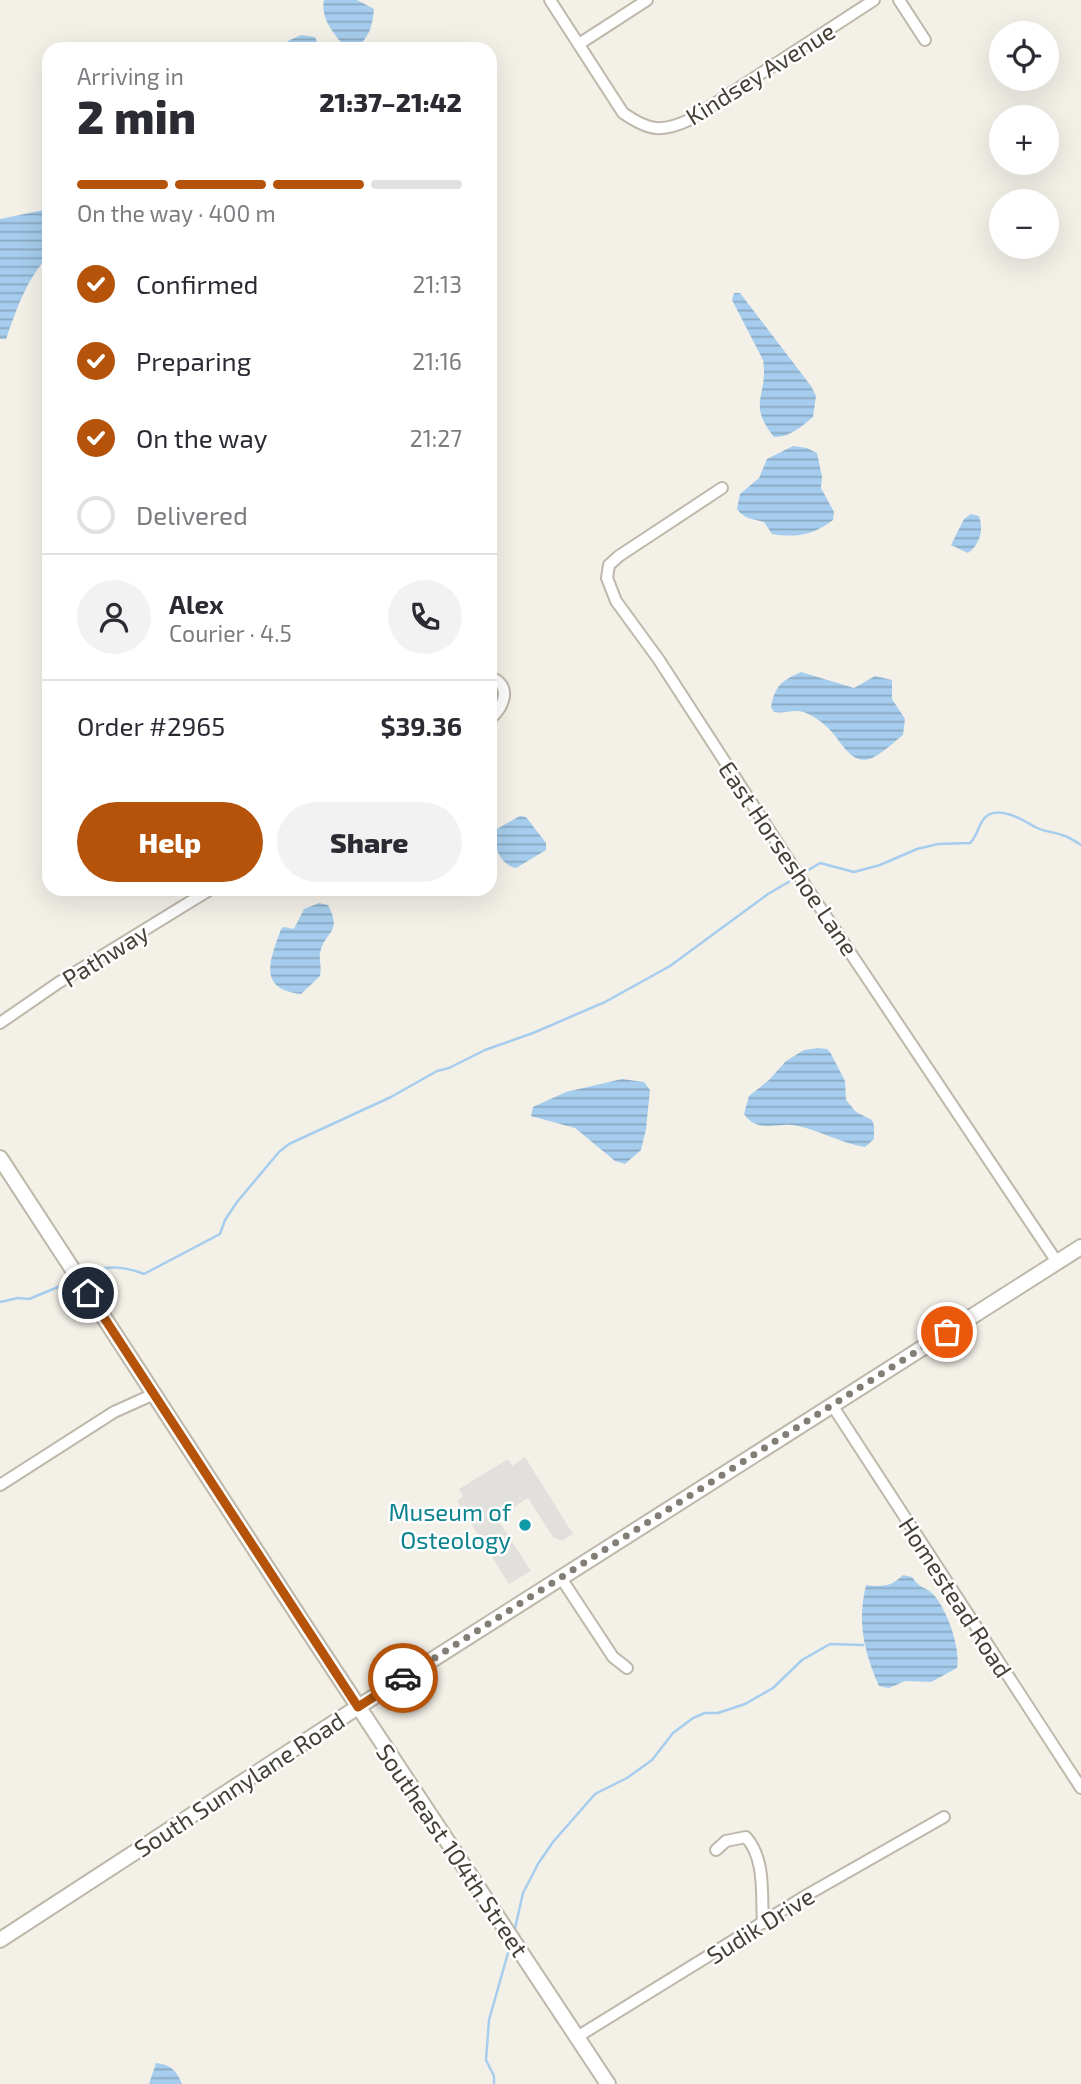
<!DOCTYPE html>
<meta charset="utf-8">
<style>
:root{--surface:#fff;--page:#f2f2f3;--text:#2b2b33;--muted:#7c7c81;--line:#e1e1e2;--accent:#b45309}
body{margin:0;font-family:"Exo 2",sans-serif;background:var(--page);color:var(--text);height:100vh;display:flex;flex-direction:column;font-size:26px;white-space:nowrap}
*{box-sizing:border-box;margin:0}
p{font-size:23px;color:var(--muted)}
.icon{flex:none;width:38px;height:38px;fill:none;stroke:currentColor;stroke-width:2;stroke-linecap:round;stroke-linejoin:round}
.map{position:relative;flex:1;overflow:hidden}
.drawer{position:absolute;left:42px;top:42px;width:455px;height:854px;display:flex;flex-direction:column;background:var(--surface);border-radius:21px;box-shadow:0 7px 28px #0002}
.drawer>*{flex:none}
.controls{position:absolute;left:989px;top:21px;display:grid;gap:14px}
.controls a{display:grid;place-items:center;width:70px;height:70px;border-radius:50%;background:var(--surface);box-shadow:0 7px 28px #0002;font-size:35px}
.pin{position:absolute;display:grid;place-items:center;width:60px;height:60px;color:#fff;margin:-30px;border:4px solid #fff;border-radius:50%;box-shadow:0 2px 7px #0007}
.courier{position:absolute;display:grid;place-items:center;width:70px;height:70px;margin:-35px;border:5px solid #b45309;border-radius:50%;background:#fff;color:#222;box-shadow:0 2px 9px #0007}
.summary em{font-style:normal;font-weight:800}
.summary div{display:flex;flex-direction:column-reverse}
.summary{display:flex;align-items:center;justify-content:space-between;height:119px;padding:0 35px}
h1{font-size:46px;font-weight:800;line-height:52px}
.bar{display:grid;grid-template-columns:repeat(4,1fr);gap:10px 7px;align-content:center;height:84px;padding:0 35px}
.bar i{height:9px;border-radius:5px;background:var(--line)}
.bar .selected{background:var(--accent)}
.bar p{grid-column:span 4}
.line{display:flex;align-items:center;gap:18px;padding:0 35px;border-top:2px solid var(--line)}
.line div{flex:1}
.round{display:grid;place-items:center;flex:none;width:74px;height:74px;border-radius:37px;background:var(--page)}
ol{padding:0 35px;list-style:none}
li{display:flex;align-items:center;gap:21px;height:77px}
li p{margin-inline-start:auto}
li .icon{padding:7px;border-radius:50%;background:var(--accent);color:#fff;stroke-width:4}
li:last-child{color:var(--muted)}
li i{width:38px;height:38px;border:4px solid var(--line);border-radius:50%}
.action{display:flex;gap:14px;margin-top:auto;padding:14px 35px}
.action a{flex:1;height:80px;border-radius:42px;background:var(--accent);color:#fff;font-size:28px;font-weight:800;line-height:80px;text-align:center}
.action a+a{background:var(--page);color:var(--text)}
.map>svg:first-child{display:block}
.parking{fill:#e2e0dc}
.water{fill:url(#water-rules)}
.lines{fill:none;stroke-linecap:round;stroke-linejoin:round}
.stream{stroke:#a6cded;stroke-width:2.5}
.minor-casing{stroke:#beb8ab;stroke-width:14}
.tertiary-casing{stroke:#beb8ab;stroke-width:18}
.minor{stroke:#fff;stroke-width:10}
.tertiary{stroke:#fff;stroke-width:14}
.done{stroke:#837e75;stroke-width:7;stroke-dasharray:0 12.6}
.route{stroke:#b45309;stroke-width:9}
.culture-dot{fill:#0f9aa8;stroke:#fff;stroke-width:2.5}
.labels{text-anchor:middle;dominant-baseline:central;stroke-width:5;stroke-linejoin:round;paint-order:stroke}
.street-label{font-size:24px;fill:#464137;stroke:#fff}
.culture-label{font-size:24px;fill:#0d838f;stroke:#fff;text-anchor:end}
</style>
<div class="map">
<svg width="1081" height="2084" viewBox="0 0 1081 2084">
<defs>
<pattern id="water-rules" width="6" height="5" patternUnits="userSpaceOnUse" patternTransform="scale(1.75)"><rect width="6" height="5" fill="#a6cded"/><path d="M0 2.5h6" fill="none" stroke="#89a8c1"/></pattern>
</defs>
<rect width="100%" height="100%" fill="#f3f0e8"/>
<path class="parking" d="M525,1457l48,77 -11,7 -9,-4 -25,-39 -31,20 34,53 -22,13 -52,-83 6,-5 -4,-7 49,-30 4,7z"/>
<g class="water">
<path d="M324,0h33l17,9c-2,18 -4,28 -19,40l-10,-2c-11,-13 -25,-29 -21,-47z"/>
<path d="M301,35l14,2 5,12h-34l2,-8z"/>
<path d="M49,209v47c-22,21 -33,55 -43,83h-6v-120z"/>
<path d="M734,293h6l71,93 5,10 -3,21c-11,9 -24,21 -39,20 -28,-35 -5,-41 -11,-77l-31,-60z"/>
<path d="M793,446l14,2 10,5 5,24 -1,11 13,24 -1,8c-19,15 -37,18 -61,14l-8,-12c-11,-3 -20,-3 -27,-13l3,-15 19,-16 8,-19z"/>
<path d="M971,514l8,2c5,14 1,28 -11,37l-17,-8 13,-26z"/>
<path d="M801,672l53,16 21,-12 17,4v19l13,20 -2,16c-9,7 -20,18 -31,23 -21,9 -31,-18 -43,-29 -6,-6 -15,-13 -23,-16 -11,-5 -21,1 -32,-1l-3,-5c4,-21 10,-26 30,-35z"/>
<path d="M520,816l6,1 20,26v7l-30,18c-16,-3 -24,-24 -21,-38z"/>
<path d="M319,903l9,2c15,29 -3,25 -8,48 -1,7 2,15 0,23l-19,18c-44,-5 -31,-34 -20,-65l3,-2 10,2 10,-20z"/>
<path d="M818,1048l9,1 3,3 15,29 1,19 10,12 16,8 2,6v13l-9,8c-25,-3 -59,-24 -81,-22 -16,1 -30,4 -40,-11l5,-18 20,-16 17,-19 18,-11z"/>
<path d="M622,1079l22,3 6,8 -4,39 -5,21 -16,14 -10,-3 -40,-33 -44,-12 2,-9 33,-15z"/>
<path d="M903,1575l9,2c9,13 13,9 21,17 14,15 28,55 24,74l-26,14 -26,-1 -16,7 -10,-2c-15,-35 -22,-63 -13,-101 16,2 25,2 37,-10z"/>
<path d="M156,2063c14,1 21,8 26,21h-33z"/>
</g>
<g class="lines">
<g class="stream">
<path d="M802,874l18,-11 34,9 26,-7 37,-16 21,-5 32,-1c9,-8 8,-22 18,-28 14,-8 35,5 47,12 7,4 18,5 27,8 7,2 13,6 19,10"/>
<path d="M89,1271c21,-5 35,-5 55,3l76,-40 5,-14 12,-18 42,-50 10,-8 102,-47 46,-26 12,-3 36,-18 48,-17 72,-31 65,-36 98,-72 29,-17"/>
<path d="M0,1302l18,-4 11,1 39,-16"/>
<path d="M514,1933l9,-40 15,-29 15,-22 42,-48 32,-16 25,-18 21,-27 20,-15 12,-5h13l27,-9 28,-16 29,-28 28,-16 33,1"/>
<path d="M494,2084v-8l-8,-16 3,-40 21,-74"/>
</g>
<g class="minor-casing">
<g id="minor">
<path d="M550,0l73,113c26,18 39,20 68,6l183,-119"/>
<path d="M899,0l26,40"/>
<path d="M579,44l68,-44"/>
<path d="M722,488l-103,68 -10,9 -2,13 9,23 43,59 136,210 262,392"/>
<path d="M490,677c23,8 14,30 0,42"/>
<path d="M0,1023l58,-40 153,-94"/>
<path d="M832,1405l249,383"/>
<path d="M0,1485l114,-73 40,-18"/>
<path d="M561,1578l52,79 14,11"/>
<path d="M716,1850l10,-9 20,-4c20,23 15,57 17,86"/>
<path d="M577,2037l230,-142 137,-78"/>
</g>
</g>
<g class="tertiary-casing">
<g id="tertiary">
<path d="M0,1158l305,468 303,458"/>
<path d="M0,1940l358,-233 723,-460"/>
</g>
</g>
<use href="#minor" class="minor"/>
<use href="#tertiary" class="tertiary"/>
</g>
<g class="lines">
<path class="done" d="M403,1678l544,-346"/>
<path class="route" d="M88,1293l270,414 45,-29"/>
</g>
<circle class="culture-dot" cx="525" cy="1525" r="7"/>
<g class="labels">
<g class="street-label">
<text transform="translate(760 73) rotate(-32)">Kindsey Avenue</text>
<text transform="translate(789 858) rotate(56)">East Horseshoe Lane</text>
<text transform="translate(105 955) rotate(-32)">Pathway</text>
<text transform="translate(956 1597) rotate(57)">Homestead Road</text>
<text transform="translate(239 1784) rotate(-33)">South Sunnylane Road</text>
<text transform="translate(453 1850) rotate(56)">Southeast 104th Street</text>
<text transform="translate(760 1925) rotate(-32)">Sudik Drive</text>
</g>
<g class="culture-label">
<text x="511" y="1511">Museum of<tspan x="511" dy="28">Osteology</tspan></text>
</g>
</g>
</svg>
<div class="controls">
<a><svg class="icon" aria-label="locate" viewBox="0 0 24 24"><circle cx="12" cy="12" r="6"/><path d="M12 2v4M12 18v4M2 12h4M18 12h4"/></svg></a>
<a>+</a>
<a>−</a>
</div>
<div class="pin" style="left:947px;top:1332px;background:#ea580c"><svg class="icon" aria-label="bag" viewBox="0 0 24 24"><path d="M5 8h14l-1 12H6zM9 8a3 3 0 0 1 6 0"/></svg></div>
<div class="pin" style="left:88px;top:1293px;background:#1f2937"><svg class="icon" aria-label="home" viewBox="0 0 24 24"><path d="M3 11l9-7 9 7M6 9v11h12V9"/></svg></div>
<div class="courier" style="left:403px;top:1678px"><svg class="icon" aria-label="car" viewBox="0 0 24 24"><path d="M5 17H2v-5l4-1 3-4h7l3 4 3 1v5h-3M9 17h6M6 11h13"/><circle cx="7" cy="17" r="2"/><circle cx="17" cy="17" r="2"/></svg></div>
<section class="drawer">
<div class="summary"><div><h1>2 min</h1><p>Arriving in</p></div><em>21:37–21:42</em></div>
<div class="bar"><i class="selected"></i><i class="selected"></i><i class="selected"></i><i></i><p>On the way · 400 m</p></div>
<ol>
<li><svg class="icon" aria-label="check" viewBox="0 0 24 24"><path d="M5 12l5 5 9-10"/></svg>Confirmed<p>21:13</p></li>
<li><svg class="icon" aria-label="check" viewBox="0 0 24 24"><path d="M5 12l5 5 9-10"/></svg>Preparing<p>21:16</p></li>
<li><svg class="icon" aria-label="check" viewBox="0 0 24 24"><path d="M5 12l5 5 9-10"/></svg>On the way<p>21:27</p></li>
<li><i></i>Delivered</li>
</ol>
<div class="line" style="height:126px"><a class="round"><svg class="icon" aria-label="person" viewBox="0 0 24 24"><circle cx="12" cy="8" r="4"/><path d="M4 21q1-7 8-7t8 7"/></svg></a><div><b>Alex</b><p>Courier · 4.5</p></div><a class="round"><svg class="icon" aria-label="phone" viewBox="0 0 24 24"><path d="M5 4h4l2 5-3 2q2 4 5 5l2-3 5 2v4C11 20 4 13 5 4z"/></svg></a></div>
<div class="line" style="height:91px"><div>Order #2965</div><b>$39.36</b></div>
<div class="action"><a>Help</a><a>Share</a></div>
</section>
</div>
